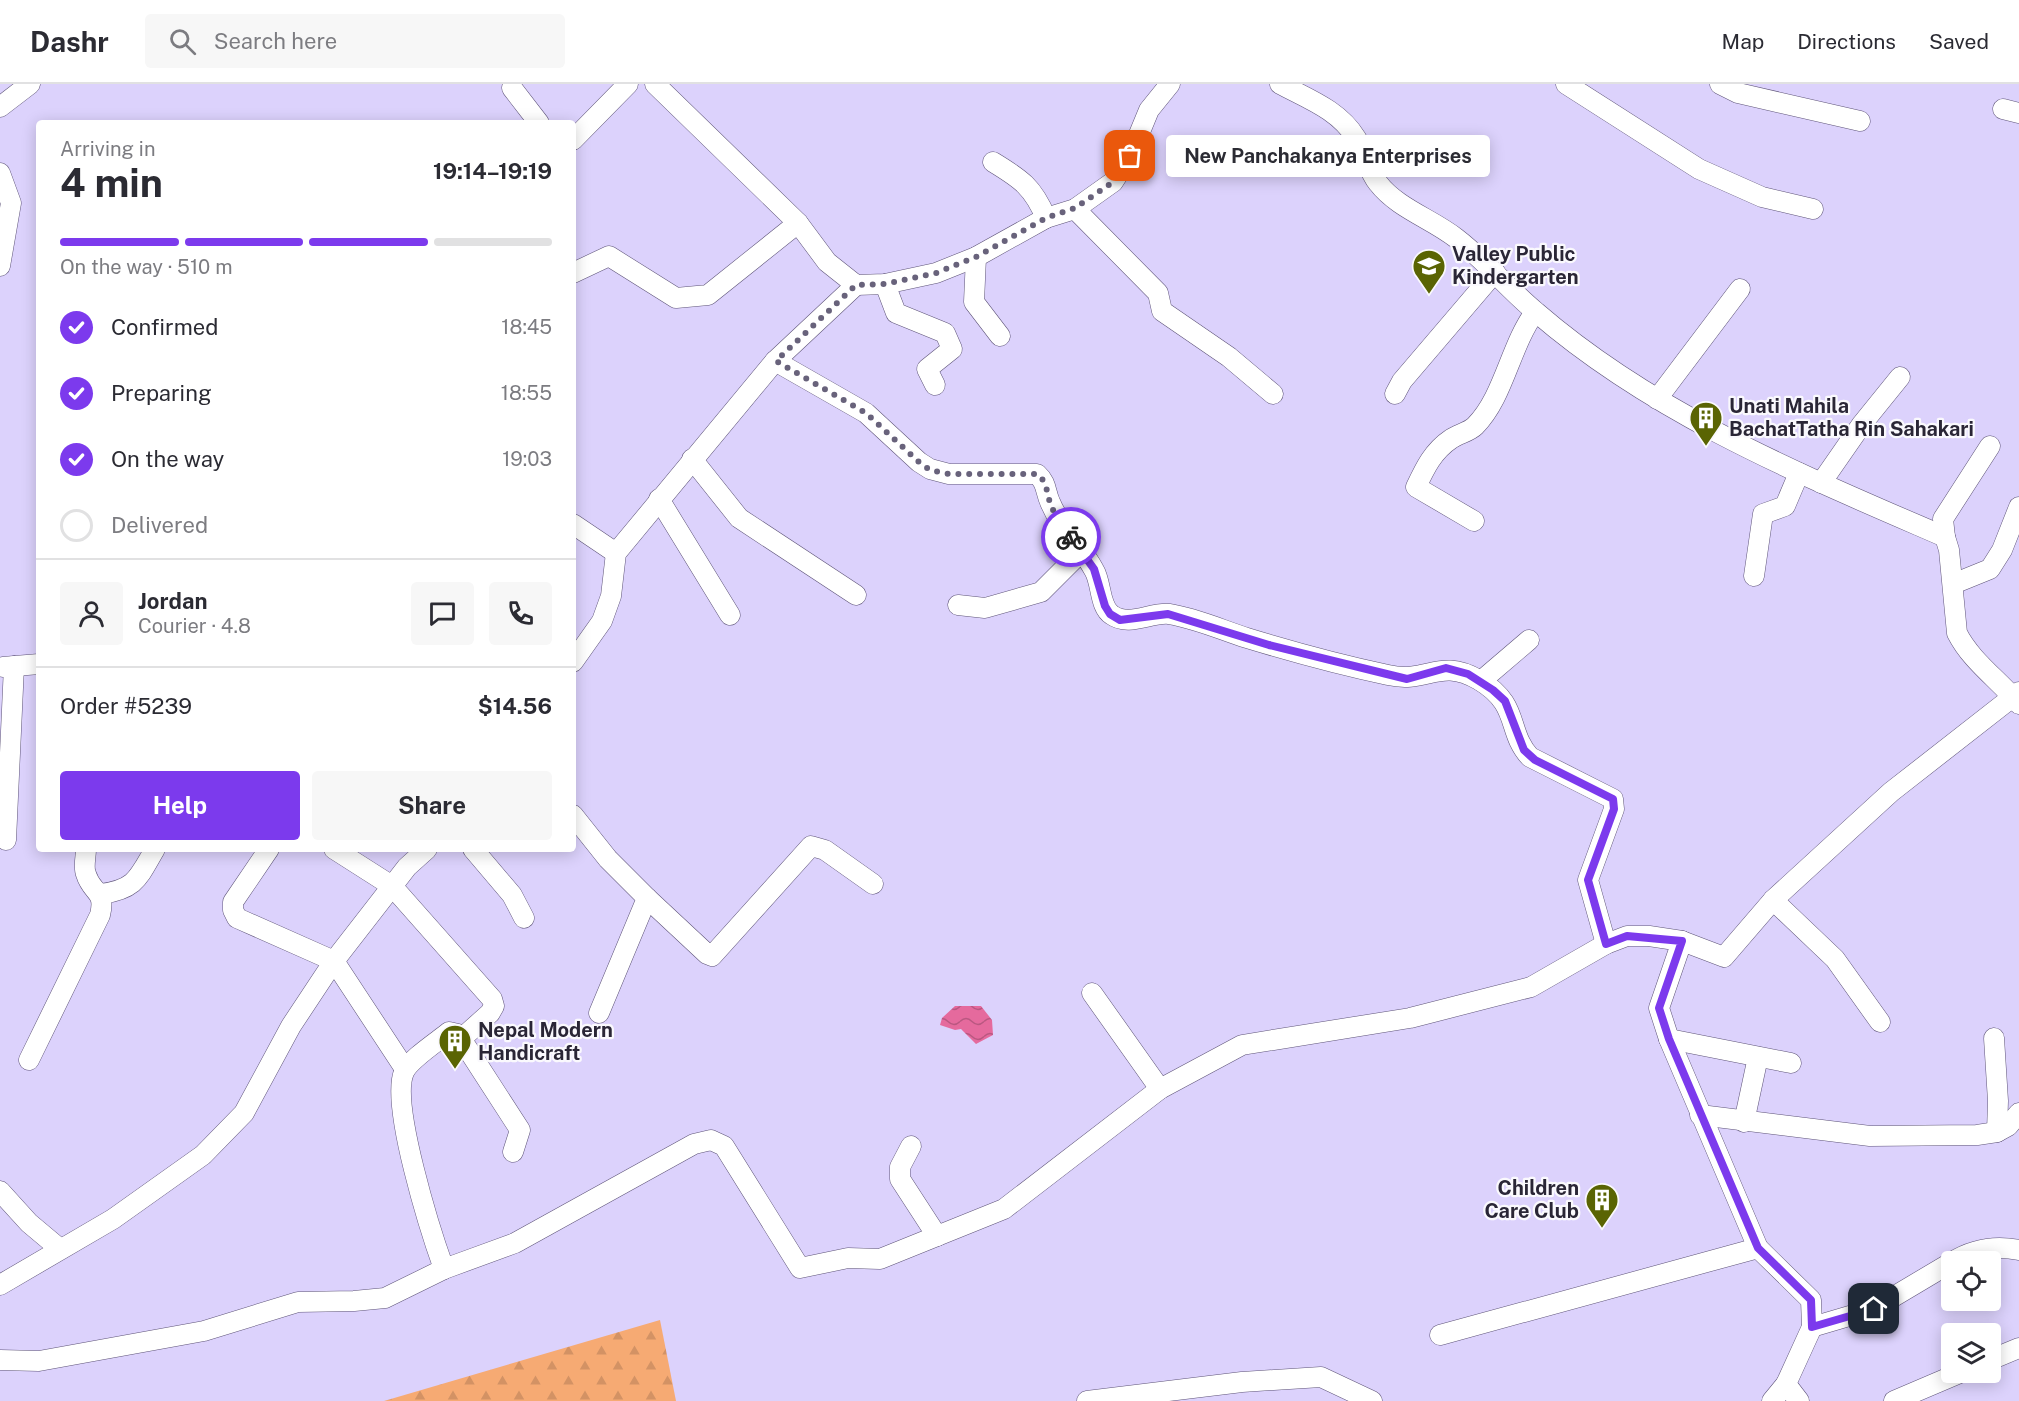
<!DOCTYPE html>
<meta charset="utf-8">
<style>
:root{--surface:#fff;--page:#f7f7f7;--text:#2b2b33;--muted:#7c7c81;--line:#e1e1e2;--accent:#7c3aed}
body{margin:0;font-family:"Public Sans",sans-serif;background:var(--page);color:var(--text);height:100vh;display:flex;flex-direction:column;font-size:22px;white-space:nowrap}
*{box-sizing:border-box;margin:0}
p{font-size:20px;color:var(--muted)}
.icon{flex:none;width:33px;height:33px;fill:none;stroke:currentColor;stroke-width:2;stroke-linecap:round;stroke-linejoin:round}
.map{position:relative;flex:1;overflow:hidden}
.details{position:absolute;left:36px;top:36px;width:540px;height:732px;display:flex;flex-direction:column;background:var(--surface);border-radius:6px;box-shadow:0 3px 15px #0003}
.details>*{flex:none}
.controls{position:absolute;left:1941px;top:1167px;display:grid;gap:12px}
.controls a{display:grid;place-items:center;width:60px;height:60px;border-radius:6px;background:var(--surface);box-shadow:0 3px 15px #0003;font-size:30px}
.pin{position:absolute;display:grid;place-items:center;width:51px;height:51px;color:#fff;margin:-26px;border-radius:12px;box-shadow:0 3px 9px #0006}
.courier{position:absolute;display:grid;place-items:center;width:60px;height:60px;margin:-30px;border:4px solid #7c3aed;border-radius:50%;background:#fff;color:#222;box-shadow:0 2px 8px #0007}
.bubble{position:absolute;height:42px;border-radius:6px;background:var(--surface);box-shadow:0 3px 15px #0003;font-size:20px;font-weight:700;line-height:42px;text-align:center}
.summary em{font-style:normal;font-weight:700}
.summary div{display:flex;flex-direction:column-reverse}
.summary{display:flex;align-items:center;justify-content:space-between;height:102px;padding:0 24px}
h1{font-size:39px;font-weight:700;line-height:45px}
.bar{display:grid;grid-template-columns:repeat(4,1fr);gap:9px 6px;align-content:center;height:72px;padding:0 24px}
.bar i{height:8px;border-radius:4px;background:var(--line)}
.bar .active{background:var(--accent)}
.bar p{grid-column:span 4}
.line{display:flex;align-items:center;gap:15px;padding:0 24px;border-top:2px solid var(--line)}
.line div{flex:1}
.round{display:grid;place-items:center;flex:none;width:63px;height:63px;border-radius:6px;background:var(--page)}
ol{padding:0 24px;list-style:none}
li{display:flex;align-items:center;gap:18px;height:66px}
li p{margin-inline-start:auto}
li .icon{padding:6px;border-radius:50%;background:var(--accent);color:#fff;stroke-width:4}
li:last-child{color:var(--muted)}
li i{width:33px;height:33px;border:3px solid var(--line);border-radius:50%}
.cta{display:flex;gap:12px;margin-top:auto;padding:12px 24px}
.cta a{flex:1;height:69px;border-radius:6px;background:var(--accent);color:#fff;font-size:24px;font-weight:700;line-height:69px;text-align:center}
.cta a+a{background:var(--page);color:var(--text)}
header{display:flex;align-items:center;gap:36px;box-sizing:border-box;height:84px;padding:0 30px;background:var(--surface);border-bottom:2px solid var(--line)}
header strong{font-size:28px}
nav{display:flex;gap:33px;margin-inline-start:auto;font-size:21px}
.search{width:420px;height:54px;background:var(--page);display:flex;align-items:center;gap:15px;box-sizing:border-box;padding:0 21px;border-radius:6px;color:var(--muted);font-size:22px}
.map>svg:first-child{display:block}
.forest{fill:url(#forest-firs)}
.water{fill:url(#water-waves)}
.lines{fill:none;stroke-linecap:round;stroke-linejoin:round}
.minor-casing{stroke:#5e5478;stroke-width:21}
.minor{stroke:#fff;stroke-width:20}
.done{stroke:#68627b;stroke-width:6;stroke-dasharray:0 10.8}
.route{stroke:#7c3aed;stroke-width:8}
.labels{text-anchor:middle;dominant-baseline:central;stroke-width:4.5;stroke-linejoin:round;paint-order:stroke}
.poi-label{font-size:20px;font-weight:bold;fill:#2a2636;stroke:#faf9fd;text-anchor:start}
</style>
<header>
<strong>Dashr</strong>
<div class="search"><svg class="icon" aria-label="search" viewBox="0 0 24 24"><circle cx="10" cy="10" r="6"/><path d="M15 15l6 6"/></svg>Search here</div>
<nav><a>Map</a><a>Directions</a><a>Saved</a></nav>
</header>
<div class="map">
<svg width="2019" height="1317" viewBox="0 0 2019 1317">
<defs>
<pattern id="forest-firs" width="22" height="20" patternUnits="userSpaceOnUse" patternTransform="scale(1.5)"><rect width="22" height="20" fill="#f6aa73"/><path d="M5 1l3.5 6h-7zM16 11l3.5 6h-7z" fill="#d39264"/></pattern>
<pattern id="water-waves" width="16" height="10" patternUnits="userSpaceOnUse" patternTransform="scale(1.5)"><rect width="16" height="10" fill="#e56a9d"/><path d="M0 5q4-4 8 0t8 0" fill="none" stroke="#ba5781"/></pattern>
</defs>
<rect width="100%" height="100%" fill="#dcd2fc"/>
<path class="forest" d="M660,1236l16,81h-292z"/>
<path class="water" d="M955,922h26l11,14 1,15 -17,9 -15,-15 -6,1 -15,-5 2,-7z"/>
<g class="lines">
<g class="minor-casing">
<g id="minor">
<path d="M655,0l143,139 29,39 29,23 29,-1 51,-11 40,-16 70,-39 29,-9 38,-27 17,-26 19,-46 21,-26"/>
<path d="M1280,0c28,15 59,26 76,54 9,14 12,33 22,45 19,25 54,36 78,55 29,22 52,51 80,74 119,103 266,163 409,225l4,13 8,83c14,28 42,47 62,71"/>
<path d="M1566,0l133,85 63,28 51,12"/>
<path d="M1720,0l18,9 122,28"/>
<path d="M512,4l27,35"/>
<path d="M0,23l30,-23"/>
<path d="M2003,25l16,4"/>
<path d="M573,56l55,-56"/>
<path d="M993,78c28,17 40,25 53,56"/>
<path d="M0,89l11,30 -11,63"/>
<path d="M1075,125l83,84 4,18 67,46 44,37"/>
<path d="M976,173l-2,45 26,34"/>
<path d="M573,189l36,-17 67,42 32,-3 90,-72"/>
<path d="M885,200l11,29 49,20 7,16 -25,20 8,16"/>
<path d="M775,277l91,52 53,49 11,7 19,5h88c10,9 8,17 13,28 10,25 31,44 44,68 8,13 5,37 18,45 17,12 39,-3 57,-1 26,4 53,16 78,24 46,14 94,27 141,37 40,9 51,-18 91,5 42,25 27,51 51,77l83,42 1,10 -26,71 18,64"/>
<path d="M1395,310l7,-13 93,-109"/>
<path d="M1657,315l83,-110"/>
<path d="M692,375l47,59 117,77"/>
<path d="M1821,399l41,-59 38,-47"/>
<path d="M659,415l71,116"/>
<path d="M1474,437l-58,-34c9,-19 17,-36 35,-48 7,-5 18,-7 24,-13 29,-29 35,-80 60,-114"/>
<path d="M573,440l43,29"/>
<path d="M1945,453l-2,-18 47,-73"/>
<path d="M1754,492l9,-62 22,-8 14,-33"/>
<path d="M1953,500l37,-15 12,-19 17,-43"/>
<path d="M958,521l27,3 56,-16 40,-40"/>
<path d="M573,578l29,-41 9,-25 5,-43 159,-192 81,-76"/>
<path d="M3,583l36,-3"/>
<path d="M1481,597l48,-41"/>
<path d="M573,731l35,44 39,39 -48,115"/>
<path d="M6,756l8,-174"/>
<path d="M269,765l-36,53v8l4,8 97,43 71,108"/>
<path d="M334,765l58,37 100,113 2,7 -4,7 -29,26"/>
<path d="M473,765l39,46 12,23"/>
<path d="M101,810c35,-5 37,-16 54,-45"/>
<path d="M647,814l60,56 5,2 99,-110 14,4 48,34"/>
<path d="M1773,816l62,59 45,63"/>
<path d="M1682,857l-23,67 10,31 89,209 53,52 1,27 -26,57 13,17"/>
<path d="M1092,909l68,96"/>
<path d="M1994,954l4,63 -1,31"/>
<path d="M1669,955l122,24"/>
<path d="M29,976l71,-145c6,-25 -8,-21 -14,-41 -3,-7 0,-17 0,-25"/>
<path d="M1700,1031l170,21 107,-1 20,-3 11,-6 11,-13"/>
<path d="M1744,1038l14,-65"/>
<path d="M911,1062l-11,21v12l37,57"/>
<path d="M0,1107l29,32 31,26"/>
<path d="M1952,1178c21,-13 43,-17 67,-12"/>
<path d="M444,1185c-13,-36 -54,-165 -40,-197 5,-12 34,-31 45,-40l9,2 62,96 -7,22"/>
<path d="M0,1201l113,-66 90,-64 41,-42 47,-87 43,-65 73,-94 20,-18"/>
<path d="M1812,1243l61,-18 79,-47"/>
<path d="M1440,1251l318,-87"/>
<path d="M0,1276l39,1 165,-30 94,-29 56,-1 31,-3 59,-29 71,-26 179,-99 17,-4 13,6 76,122 48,-10 32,1 124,-50 156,-120 82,-44 168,-27 121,-31 75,-43 21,-8h22l33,5 42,16 49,-57 118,-108 128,-100"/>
<path d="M1990,1276l29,-12"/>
<path d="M1087,1317l155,-19 79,-5 51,24"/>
<path d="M1772,1317l14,-17"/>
<path d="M1894,1317l68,-29"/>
</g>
</g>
<use href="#minor" class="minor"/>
</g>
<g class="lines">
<path class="done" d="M1071,453c-7,-11 -19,-24 -22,-38 -3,-10 -2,-17 -12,-25h-88l-19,-4 -11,-8 -53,-49 -90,-52 80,-76 29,-1 51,-11 40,-16 70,-39 29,-10 38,-26 17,-26"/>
<path class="route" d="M1071,453l23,32 11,37 5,8 10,6 48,-6 101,31 138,34 39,-11 22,6 25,16 12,11 19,49 11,10 78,39 1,10 -26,71 18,64 21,-8 55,5 -23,67 10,31 89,209 53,52 1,27 62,-18"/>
</g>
<defs>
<g id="school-pin" transform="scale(1.725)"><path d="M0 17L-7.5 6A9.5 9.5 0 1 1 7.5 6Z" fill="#5a6403" stroke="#faf9fd"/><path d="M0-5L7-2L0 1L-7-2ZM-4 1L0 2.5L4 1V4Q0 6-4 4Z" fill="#fff"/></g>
<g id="building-pin" transform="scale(1.725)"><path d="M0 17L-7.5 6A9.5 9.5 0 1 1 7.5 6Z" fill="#5a6403" stroke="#faf9fd"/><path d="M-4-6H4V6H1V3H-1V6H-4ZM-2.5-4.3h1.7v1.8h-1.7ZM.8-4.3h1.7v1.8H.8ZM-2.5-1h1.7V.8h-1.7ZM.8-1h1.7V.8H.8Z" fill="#fff"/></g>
</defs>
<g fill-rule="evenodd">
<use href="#school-pin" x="1429" y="182"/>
<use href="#building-pin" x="1706" y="334"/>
<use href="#building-pin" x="455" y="957"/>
<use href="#building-pin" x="1602" y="1116"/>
</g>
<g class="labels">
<g class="poi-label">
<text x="1452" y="170">Valley Public<tspan x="1452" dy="23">Kindergarten</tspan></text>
<text x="1729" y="322">Unati Mahila<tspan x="1729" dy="23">BachatTatha Rin Sahakari</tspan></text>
<text x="478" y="946">Nepal Modern<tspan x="478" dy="23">Handicraft</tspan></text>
<text x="1579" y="1104" text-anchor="end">Children<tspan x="1579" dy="23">Care Club</tspan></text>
</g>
</g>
</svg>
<div class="controls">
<a><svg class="icon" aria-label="locate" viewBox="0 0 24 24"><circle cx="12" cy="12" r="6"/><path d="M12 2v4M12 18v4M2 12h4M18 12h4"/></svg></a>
<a><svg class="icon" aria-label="layers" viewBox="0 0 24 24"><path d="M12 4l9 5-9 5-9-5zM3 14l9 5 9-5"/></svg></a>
</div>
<div class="pin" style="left:1130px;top:72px;background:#ea580c"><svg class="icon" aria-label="bag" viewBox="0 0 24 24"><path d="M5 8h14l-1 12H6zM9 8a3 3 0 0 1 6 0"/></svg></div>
<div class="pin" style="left:1874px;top:1225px;background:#1f2937"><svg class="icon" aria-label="home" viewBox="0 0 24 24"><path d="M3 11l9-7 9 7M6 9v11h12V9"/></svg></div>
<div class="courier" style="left:1071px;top:453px"><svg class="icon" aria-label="bike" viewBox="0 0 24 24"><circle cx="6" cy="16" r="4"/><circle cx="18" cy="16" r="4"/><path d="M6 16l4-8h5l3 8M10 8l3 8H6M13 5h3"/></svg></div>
<div class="bubble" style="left:1166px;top:51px;width:324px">New Panchakanya Enterprises</div>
<section class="details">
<div class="summary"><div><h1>4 min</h1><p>Arriving in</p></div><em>19:14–19:19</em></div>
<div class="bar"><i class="active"></i><i class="active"></i><i class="active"></i><i></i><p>On the way · 510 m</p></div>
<ol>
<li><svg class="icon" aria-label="check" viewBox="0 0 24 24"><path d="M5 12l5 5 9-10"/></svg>Confirmed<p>18:45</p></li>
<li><svg class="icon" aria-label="check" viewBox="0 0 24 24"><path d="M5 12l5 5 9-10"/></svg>Preparing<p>18:55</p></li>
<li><svg class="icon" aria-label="check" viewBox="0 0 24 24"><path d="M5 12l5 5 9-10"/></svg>On the way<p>19:03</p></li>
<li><i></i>Delivered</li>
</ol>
<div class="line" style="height:108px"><a class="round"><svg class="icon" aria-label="person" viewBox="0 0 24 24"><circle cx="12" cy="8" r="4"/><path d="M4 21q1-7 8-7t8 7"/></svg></a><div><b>Jordan</b><p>Courier · 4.8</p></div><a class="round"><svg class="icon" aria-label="chat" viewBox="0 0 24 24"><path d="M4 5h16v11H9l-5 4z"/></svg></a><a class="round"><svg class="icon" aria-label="phone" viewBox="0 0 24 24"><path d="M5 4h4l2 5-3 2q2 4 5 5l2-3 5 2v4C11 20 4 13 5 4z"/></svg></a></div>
<div class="line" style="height:78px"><div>Order #5239</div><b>$14.56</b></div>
<div class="cta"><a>Help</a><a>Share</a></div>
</section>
</div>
